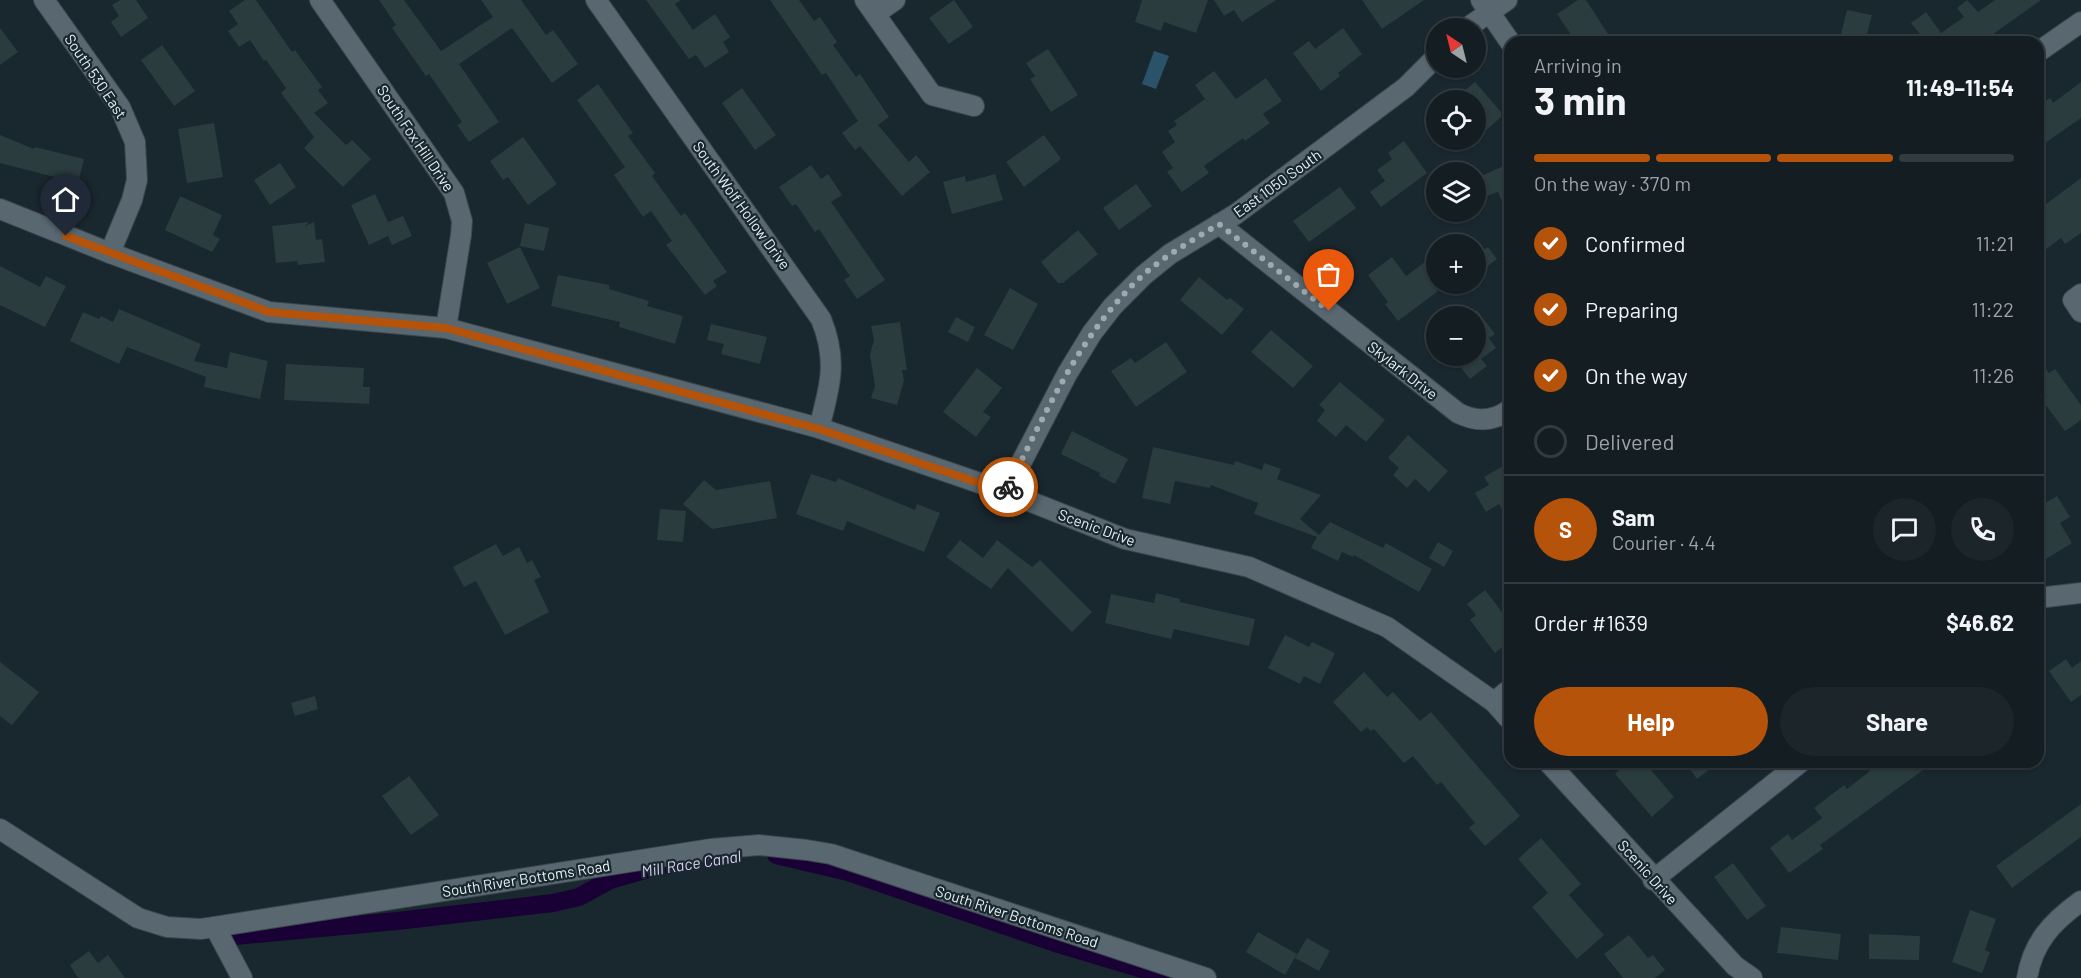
<!DOCTYPE html>
<meta charset="utf-8">
<style>
:root{--surface:#131d22;--page:#1c262a;--text:#f1f3f6;--muted:#9da2a5;--line:#323b40;--accent:#b45309}
body{margin:0;font-family:Barlow,sans-serif;background:var(--page);color:var(--text);height:100vh;display:flex;flex-direction:column;font-size:22px;white-space:nowrap}
*{box-sizing:border-box;margin:0}
p{font-size:20px;color:var(--muted)}
.icon{flex:none;width:33px;height:33px;fill:none;stroke:currentColor;stroke-width:2;stroke-linecap:round;stroke-linejoin:round}
.map{position:relative;flex:1;overflow:hidden}
.drawer{position:absolute;left:1504px;top:36px;width:540px;height:732px;display:flex;flex-direction:column;background:var(--surface);border-radius:18px;box-shadow:0 2px 4px #0004,0 0 0 2px var(--line)}
.drawer>*{flex:none}
.needle{width:39px;rotate:325deg}
.buttons{position:absolute;left:1426px;top:18px;display:grid;gap:12px}
.buttons a{display:grid;place-items:center;width:60px;height:60px;border-radius:50%;background:var(--surface);box-shadow:0 2px 4px #0004,0 0 0 2px var(--line);font-size:30px}
.pin{position:absolute;display:grid;place-items:center;width:51px;height:51px;color:#fff;margin:-62px -26px;border-radius:50% 50% 50% 0;rotate:-45deg;box-shadow:0 0 6px #0007}
.pin .icon{rotate:45deg}
.courier{position:absolute;display:grid;place-items:center;width:60px;height:60px;margin:-30px;border:4px solid #b45309;border-radius:50%;background:#fff;color:#222;box-shadow:0 2px 8px #0007}
.overview em{font-style:normal;font-weight:700}
.overview div{display:flex;flex-direction:column-reverse}
.overview{display:flex;align-items:center;justify-content:space-between;height:102px;padding:0 30px}
h1{font-size:39px;font-weight:700;line-height:45px}
.bar{display:grid;grid-template-columns:repeat(4,1fr);gap:9px 6px;align-content:center;height:72px;padding:0 30px}
.bar i{height:8px;border-radius:4px;background:var(--line)}
.bar .active{background:var(--accent)}
.bar p{grid-column:span 4}
.line{display:flex;align-items:center;gap:15px;padding:0 30px;border-top:2px solid var(--line)}
.line div{flex:1}
.round{display:grid;place-items:center;flex:none;width:63px;height:63px;border-radius:32px;background:var(--page)}
ol{padding:0 30px;list-style:none}
li{display:flex;align-items:center;gap:18px;height:66px}
li p{margin-inline-start:auto}
li .icon{padding:6px;border-radius:50%;background:var(--accent);color:#fff;stroke-width:4}
li:last-child{color:var(--muted)}
li i{width:33px;height:33px;border:3px solid var(--line);border-radius:50%}
.primary-button{display:flex;gap:12px;margin-top:auto;padding:12px 30px}
.primary-button a{flex:1;height:69px;border-radius:36px;background:var(--accent);color:#fff;font-size:24px;font-weight:700;line-height:69px;text-align:center}
.primary-button a+a{background:var(--page);color:var(--text)}
.map>svg:first-child{display:block}
.green{fill:#2a5268}
.lines{fill:none;stroke-linecap:round;stroke-linejoin:round}
.canal{stroke:#190035;stroke-width:18}
.building{fill:#2a3c3d}
.minor-casing{stroke:#3a454c;stroke-width:22}
.minor{stroke:#586770;stroke-width:20}
.done{stroke:#9faaaf;stroke-width:6;stroke-dasharray:0 10.8}
.route{stroke:#b45309;stroke-width:8}
.labels{text-anchor:middle;dominant-baseline:central;stroke-width:4.5;stroke-linejoin:round;paint-order:stroke}
.street-label{font-size:15px;fill:#e7f0f5;stroke:#19272e}
.water-label{font-size:16px;font-style:italic;fill:#d8cef2;stroke:#19272e}
</style>
<div class="map">
<svg width="2081" height="978" viewBox="0 0 2081 978">
<rect width="100%" height="100%" fill="#19272e"/>
<path class="green" d="M1154,51l15,5 -13,33 -14,-5z"/>
<g class="lines">
<g class="canal">
<path d="M776,855l72,17 210,72 114,34"/>
<path d="M235,936l162,-15 156,-18 26,-6 31,-17 59,-17"/>
</g>
</g>
<g class="building">
<path d="M120,0h16l12,18 -27,19 -10,-15 8,-6 -7,-11z"/>
<path d="M245,0h11l36,52 3,-2 27,37 -4,3 10,13 -14,10 32,32 6,-5 19,19 -28,28 -39,-39 10,-11 -33,-44 5,-5 -20,-28 -2,1 -14,-21 -11,7 -11,-16 10,-7 -9,-13z"/>
<path d="M379,0h25l37,51 52,-34 -12,-17h40l25,35 7,-5 25,34 -26,19 -40,-55 -53,36 40,58 -30,20 -12,-17 5,-3 -33,-48 -3,2 -34,-48 4,-3z"/>
<path d="M646,0h35l-6,4 18,26 22,-16 15,23 -7,5 6,10 -24,16 -9,-13 -7,4z"/>
<path d="M770,0h29l15,21 6,-4 17,25 -4,3 23,32 4,-3 29,43 -11,8 31,37 7,-7 14,17 -28,24 -42,-50 -5,4 -13,-17 16,-12 -32,-48 -4,2z"/>
<path d="M954,0l19,27 -24,17 -20,-26z"/>
<path d="M1142,0h66l-12,33 -32,-11 -3,9 -26,-9z"/>
<path d="M1214,0h62l-34,22 -8,-12 -10,6z"/>
<path d="M1362,0h62l-42,29z"/>
<path d="M1578,0h8l24,37 -8,5h-26l-19,-28z"/>
<path d="M1967,0l11,12 17,-12h46l-59,42h-53l-3,-6 -3,2 -12,-15 15,-11 15,21 23,-16 -7,-9z"/>
<path d="M1847,10l25,5 -7,27h-26z"/>
<path d="M0,28l18,24 -18,13z"/>
<path d="M1343,28l19,26 -24,19 2,3 -19,15 -28,-38 16,-12 6,8z"/>
<path d="M162,45l33,46 -21,15 -33,-46z"/>
<path d="M1048,49l30,46 -27,17 -21,-33 5,-3 -9,-13z"/>
<path d="M1214,71l22,28 30,-21 16,23 -19,13 7,9 -25,18 -2,-3 -39,28 5,7 -27,19 -15,-20 6,-4 -11,-16 13,-10 -7,-11 9,-6 -3,-4 31,-22 -10,-14z"/>
<path d="M1475,82l26,30v5l-25,22v-39h-23z"/>
<path d="M2081,82v36l-43,30v-42l12,-8 3,5z"/>
<path d="M598,84l35,49 -5,3 27,37 -3,3 29,40 4,-3 42,59 -14,9 4,5 -12,9 -39,-50 6,-4 -21,-30 -8,6 -29,-42 11,-8 -48,-67z"/>
<path d="M742,88l34,47 -21,15 -33,-47z"/>
<path d="M214,123l9,54 -36,6 -9,-54z"/>
<path d="M0,135l34,14 1,-2 49,12 -6,24 -78,-20z"/>
<path d="M1044,135l17,24 -37,28 -18,-25z"/>
<path d="M523,137l34,47 -29,21 -20,-28 -5,3 -13,-19z"/>
<path d="M1404,141l23,32 -46,34 -11,-15 15,-11 -8,-11 15,-11 -4,-6z"/>
<path d="M280,163l16,24 -26,18 -16,-25z"/>
<path d="M1510,163v58l-12,-29 -11,4 -8,-19z"/>
<path d="M811,165l10,14 7,-5 14,21 -11,7 54,78 -28,19 -13,-19 6,-4 -31,-47 -4,3 -19,-28 -4,2 -13,-19z"/>
<path d="M995,174l8,26 -51,14 -9,-32 22,-6 1,6z"/>
<path d="M2081,178v55l-16,11 -4,-6 -23,17v-45z"/>
<path d="M1136,184l16,22 -33,24 -16,-22z"/>
<path d="M1340,187l16,21 -47,34 -16,-21z"/>
<path d="M375,194l13,28 15,-6 9,20 -20,9 -4,-9 -19,9 -18,-40z"/>
<path d="M180,196l42,19 -9,20 7,4 -8,13 -47,-22z"/>
<path d="M309,222l-4,4 9,-4 2,18 6,-1 3,23 -27,3 -1,-4 -21,2 -4,-37z"/>
<path d="M525,223l24,5 -5,23 -24,-5z"/>
<path d="M1078,230l20,24 -35,29h-5l-17,-21z"/>
<path d="M520,247l20,41 -33,16 -20,-41z"/>
<path d="M1488,247l9,12 -21,16v-20z"/>
<path d="M1437,253v39l-39,29 -13,-17 3,-2 -20,-27 24,-18 14,19z"/>
<path d="M0,266l40,21 6,-11 20,10 -21,41 -45,-22z"/>
<path d="M558,275l51,10v4l40,12 -2,5 36,10 -8,28 -56,-17 1,-5 -69,-16z"/>
<path d="M1199,277l28,23 3,-2 14,11 -22,26 -42,-35z"/>
<path d="M1010,288l28,16 -25,46 -29,-15z"/>
<path d="M119,309l82,35 -7,17 33,7 3,-16 38,9 -8,38 -56,-12 2,-10 -79,-30 -8,17 -49,-23 13,-29 16,7 2,-3 12,6z"/>
<path d="M1476,309l19,25 -6,4 7,10 -15,11 6,7 -17,13 -18,-23h24z"/>
<path d="M956,317l19,10 -7,15 -20,-10z"/>
<path d="M900,322l7,48h-5l2,11 -7,24 -26,-7 4,-12 -5,-31 4,-15 -3,-14z"/>
<path d="M711,324l56,13 -7,27 -39,-10 3,-10 -17,-4z"/>
<path d="M1271,330l42,36 -20,22 -42,-36z"/>
<path d="M1166,342l21,30 -51,35 -25,-36 20,-13 4,5z"/>
<path d="M2038,358l11,15 6,-4 26,36v15l-16,11 -22,-30 4,-4 -9,-11z"/>
<path d="M286,364l78,4 -1,19h7l-1,17 -85,-4z"/>
<path d="M977,368l25,20 -19,24 8,5 -15,20 -33,-25z"/>
<path d="M1340,382l45,38 -19,22 -20,-17 -10,12 -19,-16 8,-11 -6,-5z"/>
<path d="M1072,431l56,28 -13,25 -16,-8 1,-3 -39,-19z"/>
<path d="M1408,435l40,36 -19,21 -14,-13 -8,9 -14,-13 6,-7 -11,-10z"/>
<path d="M1153,447l81,18 1,-4 27,9 2,-7 17,6 -4,10 44,16 -21,24 19,16 11,-13 53,26 3,-5 46,26 -13,23 -65,-37 -1,2 -11,-5 -4,9 -27,-13 6,-11 -63,-23 4,-11 -47,-18 -1,3 -35,-7 -5,23 -28,-6z"/>
<path d="M1510,462v60l-11,-18 -13,8 -11,-19 14,-8 -5,-8z"/>
<path d="M811,474l25,8 2,-4 77,32 2,-6 23,9 -16,39 -77,-31 -4,10 -47,-17z"/>
<path d="M704,480l12,10 54,-9 7,37 -65,11 -29,-25z"/>
<path d="M2057,496l13,21 -10,6 12,20 -34,21v-57z"/>
<path d="M660,509l26,2 -3,31 -26,-2z"/>
<path d="M960,540l23,18 14,-18 35,27 8,-7 52,52 -20,20 -64,-64 -17,21 -45,-32z"/>
<path d="M1438,542l15,9 -9,16 -15,-9z"/>
<path d="M496,544l7,12 16,-9 8,16 5,-3 9,17 -7,3 15,32 -44,23 -29,-54 -12,6 -11,-20z"/>
<path d="M1485,590l20,26 5,-4v29l-15,12 -25,-33 6,-5 -9,-11z"/>
<path d="M1156,593l24,6v3l75,17 -6,27 -75,-17 -3,10 -66,-16 6,-29 43,9z"/>
<path d="M1285,635l24,12 3,-5 23,11 -15,31 -16,-8 -4,8 -32,-16z"/>
<path d="M2066,659l6,9 9,-7v34l-10,7 -22,-31z"/>
<path d="M0,662l39,30 -27,33 -12,-9z"/>
<path d="M1364,672l23,25 6,-5 27,29 11,-9 89,104 -35,30 -16,-18 6,-5 -34,-41 -4,3 -24,-29 -9,7 -30,-34 -3,2 -4,-4 -6,5 -28,-30z"/>
<path d="M315,696l3,13 -23,7 -4,-13z"/>
<path d="M1628,762h16l30,35 -22,20 -37,-43z"/>
<path d="M1685,762h34l-22,17z"/>
<path d="M1863,762h71l-114,83 3,4 -34,24 -19,-25 18,-14 4,6 30,-22 -8,-10 30,-23 3,4 23,-18z"/>
<path d="M409,776l30,39 -28,20 -29,-39z"/>
<path d="M2081,804v33l-69,51 -16,-22z"/>
<path d="M1541,838l40,46 -12,11 35,40 -27,24 -45,-52 16,-14 -30,-34z"/>
<path d="M1733,863l33,43 -19,14 -33,-43z"/>
<path d="M1970,910l26,9 -11,31 5,2 -8,21 -30,-11z"/>
<path d="M1781,927l60,7 -3,26 -61,-7z"/>
<path d="M1258,932l39,22 -12,21 -39,-23z"/>
<path d="M1869,934l51,2 -1,24 -50,-1z"/>
<path d="M1629,935l19,23 5,-3 12,15 -10,8h-32l-19,-24z"/>
<path d="M1307,938l23,13 -11,20 -24,-13z"/>
<path d="M89,951l9,12 10,-8 17,23h-47l-8,-13z"/>
</g>
<g class="lines">
<g class="minor-casing">
<g id="minor">
<path d="M44,0l76,107 15,35 2,38 -5,20 -22,53"/>
<path d="M320,0l134,193 8,28 -1,14 -15,93"/>
<path d="M596,0l225,319c17,41 9,68 -2,109"/>
<path d="M865,0l67,95 42,11"/>
<path d="M1481,0l29,42"/>
<path d="M875,14l20,-14"/>
<path d="M1467,28l40,-28"/>
<path d="M2038,52l43,-30"/>
<path d="M0,209l110,44 159,59 177,16 373,100 187,64 119,47 124,28 138,60 107,75 16,18"/>
<path d="M1219,224l239,189c18,9 36,9 52,-4"/>
<path d="M2081,294l-8,6 8,12"/>
<path d="M1006,492l61,-118 25,-41 21,-27 31,-31 26,-21 66,-40 170,-127 31,-31"/>
<path d="M2038,598l43,-5"/>
<path d="M1494,702l16,-13"/>
<path d="M1548,762l187,204 17,12"/>
<path d="M0,829l138,89 29,9 34,2 510,-80 48,-4 48,5 24,4 375,124"/>
<path d="M1653,880l148,-118"/>
<path d="M215,927l27,51"/>
<path d="M2027,978c6,-36 25,-56 54,-77"/>
</g>
</g>
<use href="#minor" class="minor"/>
</g>
<g class="lines">
<path class="done" d="M1008,487c38,-74 72,-154 135,-212 23,-20 50,-35 76,-51l110,87"/>
<path class="route" d="M66,236l203,76 177,16 373,101 187,63 2,-5"/>
</g>
<g class="labels">
<g class="street-label">
<text transform="translate(96 76) rotate(56)">South 530 East</text>
<text transform="translate(416 138) rotate(56)">South Fox Hill Drive</text>
<text transform="translate(1277 183) rotate(-36)">East 1050 South</text>
<text transform="translate(742 205) rotate(54)">South Wolf Hollow Drive</text>
<text transform="translate(1403 370) rotate(38)">Skylark Drive</text>
<text transform="translate(1097 527) rotate(20)">Scenic Drive</text>
<text transform="translate(1648 872) rotate(48)">Scenic Drive</text>
<text transform="translate(526 878) rotate(-9)">South River Bottoms Road</text>
<text transform="translate(1017 916) rotate(18)">South River Bottoms Road</text>
</g>
<g class="water-label">
<text transform="translate(691 863) rotate(-9)">Mill Race Canal</text>
</g>
</g>
</svg>
<div class="buttons">
<a><svg class="needle" viewBox="-14 -14 28 28"><path d="M0-13l5 13h-10z" fill="#e53935"/><path d="M0 13l5-13h-10z" fill="#9da2a5"/></svg></a>
<a><svg class="icon" aria-label="locate" viewBox="0 0 24 24"><circle cx="12" cy="12" r="6"/><path d="M12 2v4M12 18v4M2 12h4M18 12h4"/></svg></a>
<a><svg class="icon" aria-label="layers" viewBox="0 0 24 24"><path d="M12 4l9 5-9 5-9-5zM3 14l9 5 9-5"/></svg></a>
<a>+</a>
<a>−</a>
</div>
<div class="pin" style="left:1329px;top:311px;background:#ea580c"><svg class="icon" aria-label="bag" viewBox="0 0 24 24"><path d="M5 8h14l-1 12H6zM9 8a3 3 0 0 1 6 0"/></svg></div>
<div class="pin" style="left:66px;top:236px;background:#1f2937"><svg class="icon" aria-label="home" viewBox="0 0 24 24"><path d="M3 11l9-7 9 7M6 9v11h12V9"/></svg></div>
<div class="courier" style="left:1008px;top:487px"><svg class="icon" aria-label="bike" viewBox="0 0 24 24"><circle cx="6" cy="16" r="4"/><circle cx="18" cy="16" r="4"/><path d="M6 16l4-8h5l3 8M10 8l3 8H6M13 5h3"/></svg></div>
<section class="drawer">
<div class="overview"><div><h1>3 min</h1><p>Arriving in</p></div><em>11:49–11:54</em></div>
<div class="bar"><i class="active"></i><i class="active"></i><i class="active"></i><i></i><p>On the way · 370 m</p></div>
<ol>
<li><svg class="icon" aria-label="check" viewBox="0 0 24 24"><path d="M5 12l5 5 9-10"/></svg>Confirmed<p>11:21</p></li>
<li><svg class="icon" aria-label="check" viewBox="0 0 24 24"><path d="M5 12l5 5 9-10"/></svg>Preparing<p>11:22</p></li>
<li><svg class="icon" aria-label="check" viewBox="0 0 24 24"><path d="M5 12l5 5 9-10"/></svg>On the way<p>11:26</p></li>
<li><i></i>Delivered</li>
</ol>
<div class="line" style="height:108px"><b class="round" style="background:var(--accent);color:#fff">S</b><div><b>Sam</b><p>Courier · 4.4</p></div><a class="round"><svg class="icon" aria-label="chat" viewBox="0 0 24 24"><path d="M4 5h16v11H9l-5 4z"/></svg></a><a class="round"><svg class="icon" aria-label="phone" viewBox="0 0 24 24"><path d="M5 4h4l2 5-3 2q2 4 5 5l2-3 5 2v4C11 20 4 13 5 4z"/></svg></a></div>
<div class="line" style="height:78px"><div>Order #1639</div><b>$46.62</b></div>
<div class="primary-button"><a>Help</a><a>Share</a></div>
</section>
</div>
